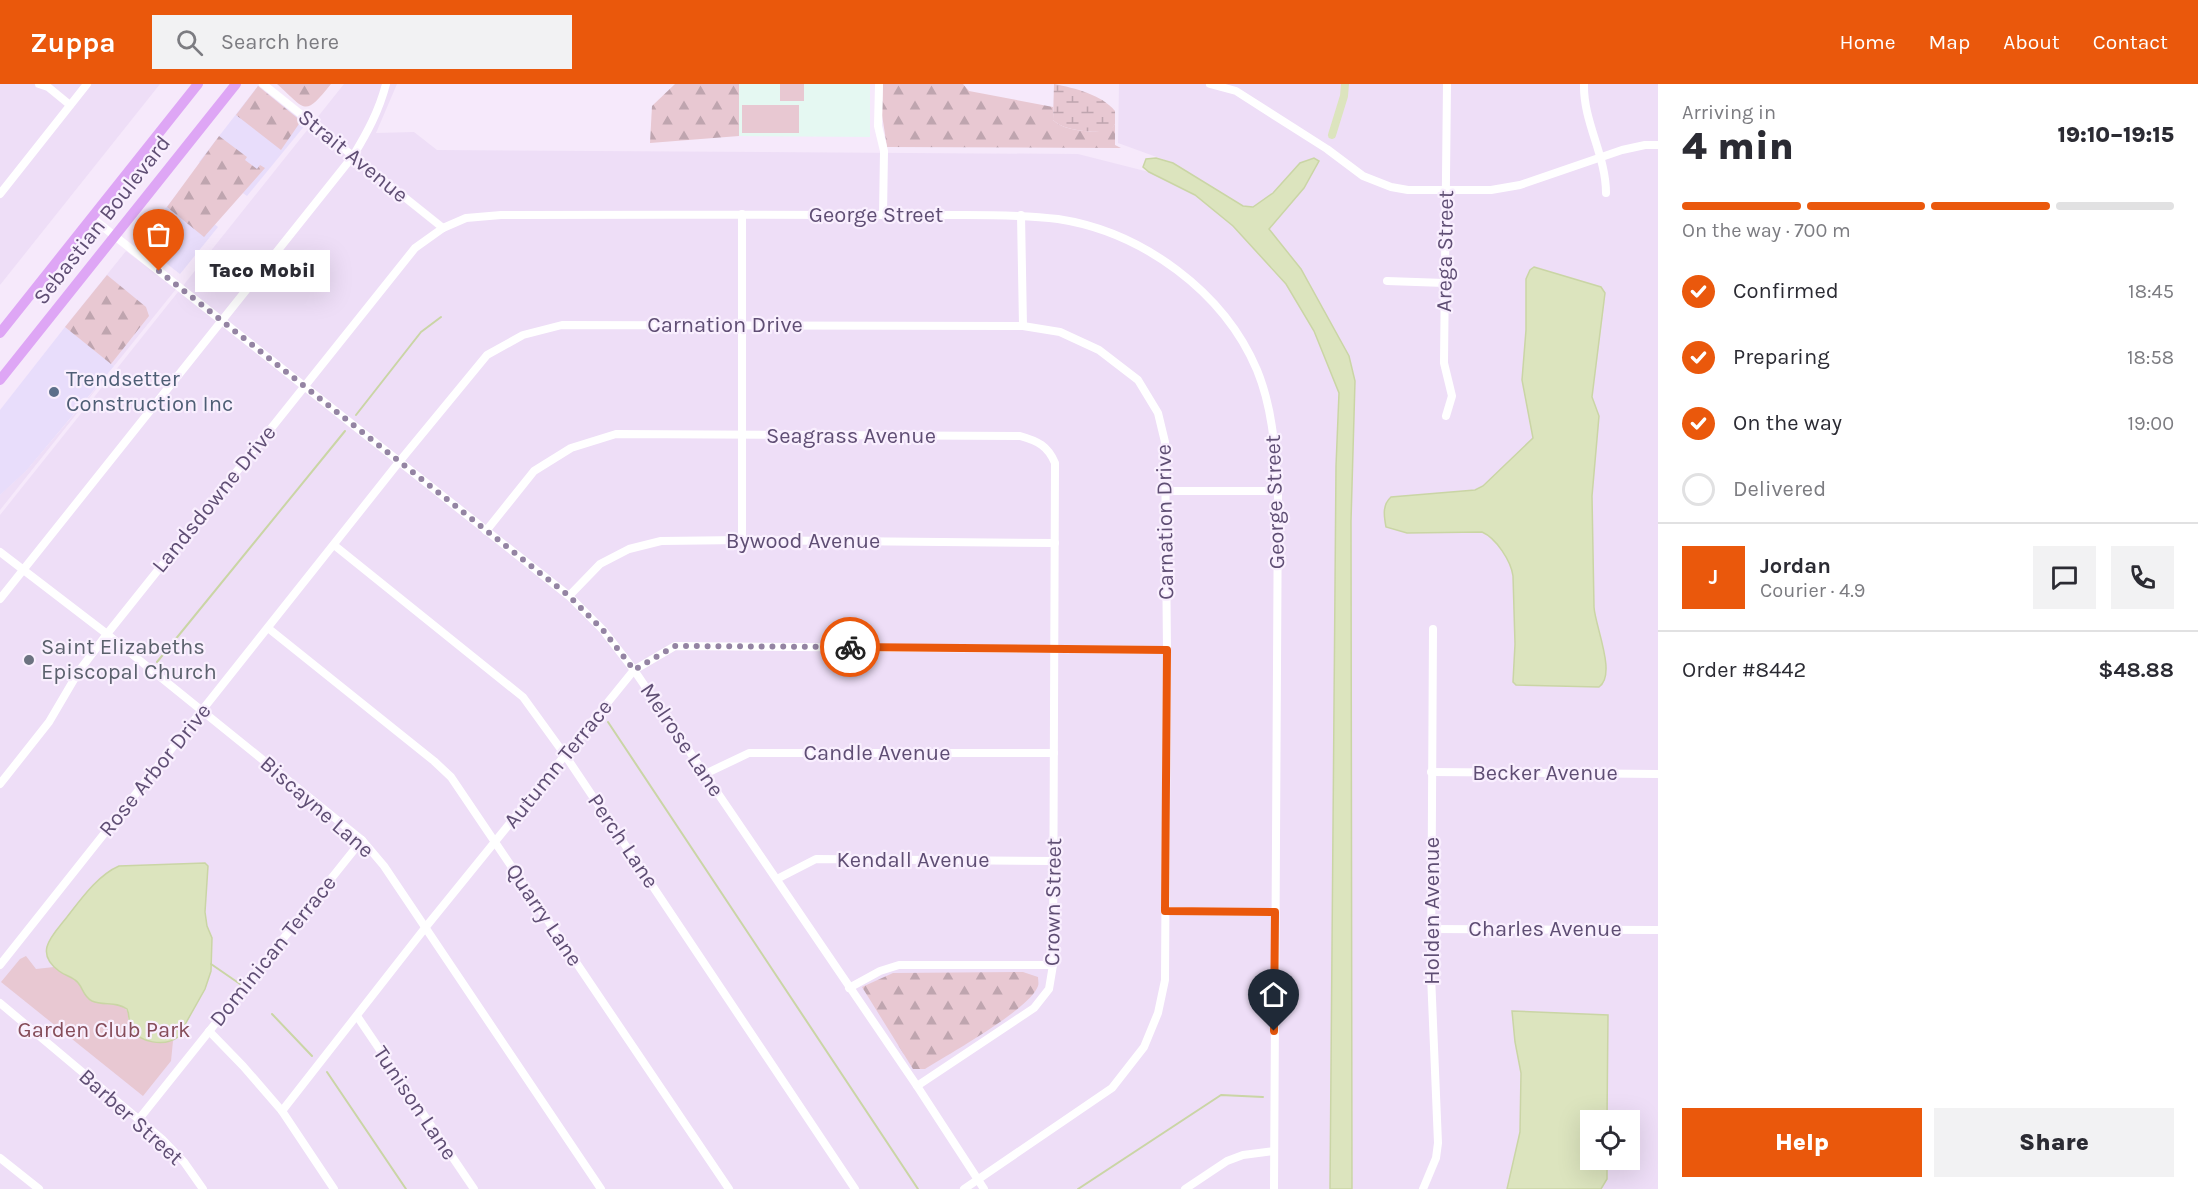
<!DOCTYPE html>
<meta charset="utf-8">
<style>
:root{--surface:#fff;--page:#f2f2f3;--text:#2b2b33;--muted:#7c7c81;--line:#e1e1e2;--accent:#ea580c}
body{margin:0;font-family:Karla,sans-serif;background:var(--page);color:var(--text);height:100vh;display:flex;flex-direction:column;font-size:22px;white-space:nowrap}
*{box-sizing:border-box;margin:0}
p{font-size:20px;color:var(--muted)}
.icon{flex:none;width:33px;height:33px;fill:none;stroke:currentColor;stroke-width:2;stroke-linecap:round;stroke-linejoin:round}
.map{position:relative;flex:1;overflow:hidden}
.drawer{display:flex;flex-direction:column;background:var(--surface);width:540px}
.drawer>*{flex:none}
.controls{position:absolute;left:1580px;top:1026px;display:grid;gap:12px}
.controls a{display:grid;place-items:center;width:60px;height:60px;border-radius:0px;background:var(--surface);box-shadow:0 6px 24px #0002;font-size:30px}
.pin{position:absolute;display:grid;place-items:center;width:51px;height:51px;color:#fff;margin:-62px -26px;border-radius:50% 50% 50% 0;rotate:-45deg;box-shadow:0 0 6px #0007}
.pin .icon{rotate:45deg}
.courier{position:absolute;display:grid;place-items:center;width:60px;height:60px;margin:-30px;border:4px solid #ea580c;border-radius:50%;background:#fff;color:#222;box-shadow:0 2px 8px #0007}
.bubble{position:absolute;height:42px;border-radius:0px;background:var(--surface);box-shadow:0 6px 24px #0002;font-size:20px;font-weight:800;line-height:42px;text-align:center}
.summary em{font-style:normal;font-weight:800}
.summary div{display:flex;flex-direction:column-reverse}
.summary{display:flex;align-items:center;justify-content:space-between;height:102px;padding:0 24px}
h1{font-size:39px;font-weight:800;line-height:45px}
.bar{display:grid;grid-template-columns:repeat(4,1fr);gap:9px 6px;align-content:center;height:72px;padding:0 24px}
.bar i{height:8px;border-radius:4px;background:var(--line)}
.bar .on{background:var(--accent)}
.bar p{grid-column:span 4}
.line{display:flex;align-items:center;gap:15px;padding:0 24px;border-top:2px solid var(--line)}
.line div{flex:1}
.round{display:grid;place-items:center;flex:none;width:63px;height:63px;border-radius:0px;background:var(--page)}
ol{padding:0 24px;list-style:none}
li{display:flex;align-items:center;gap:18px;height:66px}
li p{margin-inline-start:auto}
li .icon{padding:6px;border-radius:50%;background:var(--accent);color:#fff;stroke-width:4}
li:last-child{color:var(--muted)}
li i{width:33px;height:33px;border:3px solid var(--line);border-radius:50%}
.action{display:flex;gap:12px;margin-top:auto;padding:12px 24px}
.action a{flex:1;height:69px;border-radius:0px;background:var(--accent);color:#fff;font-size:24px;font-weight:800;line-height:69px;text-align:center}
.action a+a{background:var(--page);color:var(--text)}
header{display:flex;align-items:center;gap:36px;box-sizing:border-box;height:84px;padding:0 30px;background:var(--accent);color:#fff}
header strong{font-size:28px}
nav{display:flex;gap:33px;margin-inline-start:auto;font-size:21px}
.search{width:420px;height:54px;background:var(--page);display:flex;align-items:center;gap:15px;box-sizing:border-box;padding:0 21px;border-radius:0px;color:var(--muted);font-size:22px}
main{display:flex;flex:1;min-height:0}
.map>svg:first-child{display:block}
.residential{fill:#eedef7;fill-rule:evenodd}
.commercial{fill:#e8ddfb}
.education{fill:#e5f8f2}
.forest{fill:url(#forest-firs)}
.wetland{fill:url(#wetland-marsh)}
.park{fill:#e8c8d2}
.water{fill:#dce4be;stroke:#cad5a5;stroke-width:1.5}
.lines{fill:none;stroke-linecap:round;stroke-linejoin:round}
.stream{stroke:#cad5a5;stroke-width:2}
.canal{stroke:#dce4be;stroke-width:8}
.minor{stroke:#fff;stroke-width:8}
.major{stroke:#dea6f5;stroke-width:10}
.done{stroke:#9484a3;stroke-width:6;stroke-dasharray:0 10.8}
.route{stroke:#ea580c;stroke-width:8}
.service-dot{fill:#5c6f8a;stroke:#f9effe;stroke-width:2}
.worship-dot{fill:#6b7280;stroke:#f9effe;stroke-width:2}
.labels{text-anchor:middle;dominant-baseline:central;stroke-width:4.5;stroke-linejoin:round;paint-order:stroke}
.street-label{font-size:22px;fill:#5f4e74;stroke:#f9effe}
.service-label{font-size:22px;fill:#4e5e75;stroke:#f9effe;text-anchor:start}
.worship-label{font-size:22px;fill:#5b616d;stroke:#f9effe;text-anchor:start}
.park-label{font-size:22px;fill:#854c59;stroke:#f9effe}
</style>
<header>
<strong>Zuppa</strong>
<div class="search"><svg class="icon" aria-label="search" viewBox="0 0 24 24"><circle cx="10" cy="10" r="6"/><path d="M15 15l6 6"/></svg>Search here</div>
<nav><a>Home</a><a>Map</a><a>About</a><a>Contact</a></nav>
</header>
<main>
<div class="map">
<svg width="1658" height="1105" viewBox="0 0 1658 1105">
<defs>
<pattern id="forest-firs" width="22" height="20" patternUnits="userSpaceOnUse" patternTransform="scale(1.5)"><rect width="22" height="20" fill="#e8c8d2"/><path d="M5 1l3.5 6h-7zM16 11l3.5 6h-7z" fill="#bfa5af"/></pattern>
<pattern id="wetland-marsh" width="20" height="14" patternUnits="userSpaceOnUse" patternTransform="scale(1.5)"><rect width="20" height="14" fill="#e8c8d2"/><path d="M1 5h8M5 5V1M11 12h8M15 12V8" fill="none" stroke="#bfa5af"/></pattern>
</defs>
<rect width="100%" height="100%" fill="#f6e9fb"/>
<g class="residential">
<path d="M0,0h160l-160,201z"/>
<path d="M344,0h53l-21,49 38,-1 23,18 641,4 71,18 46,23 38,31 53,58 28,47 25,62 -3,73 -6,723h-1330v-674z"/>
<path d="M1119,0h539v1105h-306l-1,-668 4,-140 -6,-25 -48,-87 -32,-40 35,-41 15,-27 -19,2 -27,30 -20,14 -10,-1 -70,-43 -55,-20zM1590,1036h39v40h-39z"/>
<path d="M126,167l50,38 -62,77 -49,-39z"/>
<path d="M109,289l-109,137v-15l26,-24z"/>
</g>
<g class="commercial">
<path d="M258,2l48,38 -59,72 -48,-34z"/>
<path d="M177,110l41,33 -38,47 -41,-32z"/>
<path d="M65,243l49,39 -88,105 -26,24v-85z"/>
</g>
<path class="education" d="M739,0h131v53l-131,-1z"/>
<g class="forest">
<path d="M277,0h54c-27,33 -24,27 -54,0z"/>
<path d="M675,0h64v52l-89,7 2,-37z"/>
<path d="M883,0h80l6,7 84,16v13c12,12 40,12 56,12l6,-8v21l6,3 -234,-1 -5,-32z"/>
<path d="M258,2l43,35 -20,29 -45,-35z"/>
<path d="M219,52l28,21 -2,3 12,9 3,-4 5,3 -61,69 -37,-30z"/>
<path d="M107,191l39,32 3,9 -38,48 -46,-37z"/>
<path d="M1023,888l15,5c0,2 1,7 0,9 -8,23 -89,68 -113,83h-12l-51,-82 31,-14z"/>
</g>
<path class="wetland" d="M1054,0c21,4 48,11 61,27v13l-5,8c-17,0 -45,0 -57,-12z"/>
<g class="park">
<rect x="780" y="0" width="24" height="17"/>
<rect x="742" y="21" width="57" height="28"/>
<path d="M26,872l10,13 18,-2c7,6 17,8 24,15 9,9 1,12 18,20 11,5 27,-2 33,12l-1,6 23,22 22,-1 -2,20 -28,35 -142,-114 19,-23z"/>
</g>
<g class="water">
<path d="M1156,74l17,5 70,43 10,1 20,-14 27,-30 14,-5 5,3 -15,27 -35,41 32,40 48,87 6,25 -4,140 1,668h-22l6,-723 3,-73 -25,-62 -28,-47 -53,-58 -38,-31 -46,-23 -6,-5 3,-8z"/>
<path d="M1534,183l67,20 4,6 -13,104 7,19 -7,80 2,111c1,19 23,68 5,80l-83,-2 -3,-3 2,-38 -2,-68c-2,-15 -17,-38 -31,-44l-75,1 -21,-6c-2,-11 -4,-22 5,-30l84,-7 8,-4 50,-48 -11,-58 4,-50v-51l4,-9z"/>
<path d="M205,779l3,3 -3,46 2,14 5,12 -1,33 -6,18 -27,48c-13,10 -39,6 -47,-9 -3,-7 -1,-13 -4,-19 -11,-8 -24,-3 -35,-8 -10,-5 -9,-16 -17,-21 -5,-4 -11,-5 -16,-9 -26,-19 -6,-36 8,-54 14,-18 31,-42 52,-51z"/>
<path d="M1512,927l96,4 -1,105h-17v40h17v19l-6,10h-94l13,-57 1,-59 -6,-31z"/>
</g>
<g class="lines">
<g class="stream">
<path d="M356,331l65,-83 20,-15"/>
<path d="M157,578l188,-231"/>
<path d="M608,638l310,467"/>
<path d="M211,880l29,20"/>
<path d="M272,930l40,42"/>
<path d="M327,988l79,117"/>
<path d="M1078,1105l143,-94 42,2"/>
</g>
<path class="canal" d="M1332,51l12,-39 1,-12"/>
<g class="minor">
<path d="M39,0l9,3 22,18"/>
<path d="M263,0l180,144"/>
<path d="M879,0l-1,42 6,25 -1,64"/>
<path d="M1210,0l26,7 91,58 36,27 28,11 17,3h83l29,-5 102,-35 23,-5h13"/>
<path d="M1584,0c-1,38 22,71 22,109"/>
<path d="M0,110l87,-110"/>
<path d="M1021,131l2,111"/>
<path d="M92,134l477,378 34,34 31,40 283,416 67,103"/>
<path d="M1387,197l58,2"/>
<path d="M1446,332l6,-20 -8,-33 3,-279"/>
<path d="M1166,407h112"/>
<path d="M486,447l48,-60 37,-23 45,-14 404,2c18,5 28,10 35,27l-2,502 -4,24 -15,19 -117,78"/>
<path d="M742,456v-326"/>
<path d="M334,461l189,152 42,58 290,434"/>
<path d="M0,468l107,82 255,206 22,26 217,323"/>
<path d="M569,512l31,-32 29,-15 32,-8 81,-1 313,3"/>
<path d="M0,515l353,-443c14,-23 26,-45 33,-72"/>
<path d="M268,544l166,133 17,16 278,412"/>
<path d="M1431,688l227,2"/>
<path d="M705,690l44,-21h305"/>
<path d="M0,700l49,-62 30,-51 28,-37 308,-386 28,-20 23,-10 35,-3c113,0 227,-1 340,0 41,0 82,0 123,0 32,0 63,0 94,4 85,13 166,73 199,151 16,39 18,80 21,121l-4,698"/>
<path d="M777,795l39,-20 238,2"/>
<path d="M1165,827l109,1"/>
<path d="M1431,845l227,1"/>
<path d="M0,881l399,-503 88,-107 36,-20 39,-10 461,1 37,6 39,18 39,30 20,33 7,29 2,208 -2,330 -7,33 -14,34 -32,41 -148,101"/>
<path d="M849,904l31,-17 19,-6h154"/>
<path d="M0,919l162,136 22,23 19,27"/>
<path d="M357,932l117,173"/>
<path d="M209,947l34,35 39,45 52,78"/>
<path d="M282,1027l143,-183 209,-258 41,-24 492,4"/>
<path d="M139,1035l223,-279"/>
<path d="M0,1074l39,31"/>
<path d="M1185,1105l42,-28 16,-6 31,-4"/>
<path d="M1423,1105l13,-31 2,-15 -7,-168 2,-346"/>
</g>
<g class="major">
<path d="M0,249l198,-249"/>
<path d="M0,296l236,-296"/>
</g>
</g>
<g class="lines">
<path class="done" d="M159,187l410,325 34,34 31,40 41,-24 175,1"/>
<path class="route" d="M850,563l317,3 -2,261 110,1 -1,119"/>
</g>
<circle class="service-dot" cx="54" cy="308" r="6"/>
<circle class="worship-dot" cx="29" cy="576" r="6"/>
<g class="labels">
<g class="street-label">
<text transform="translate(353 72) rotate(39)">Strait Avenue</text>
<text x="876" y="131">George Street</text>
<text transform="translate(102 136) rotate(-52)">Sebastian Boulevard</text>
<text transform="translate(1445 167) rotate(-89)">Arega Street</text>
<text x="725" y="241">Carnation Drive</text>
<text x="851" y="352">Seagrass Avenue</text>
<text transform="translate(214 415) rotate(-51)">Landsdowne Drive</text>
<text transform="translate(1275 418) rotate(-92)">George Street</text>
<text transform="translate(1165 438) rotate(-91)">Carnation Drive</text>
<text x="803" y="457">Bywood Avenue</text>
<text transform="translate(682 656) rotate(56)">Melrose Lane</text>
<text x="877" y="669">Candle Avenue</text>
<text transform="translate(558 680) rotate(-51)">Autumn Terrace</text>
<text transform="translate(155 686) rotate(-51)">Rose Arbor Drive</text>
<text x="1545" y="689">Becker Avenue</text>
<text transform="translate(317 723) rotate(41)">Biscayne Lane</text>
<text transform="translate(623 757) rotate(56)">Perch Lane</text>
<text x="913" y="776">Kendall Avenue</text>
<text transform="translate(1053 818) rotate(-89)">Crown Street</text>
<text transform="translate(1432 827) rotate(-90)">Holden Avenue</text>
<text transform="translate(544 831) rotate(56)">Quarry Lane</text>
<text x="1545" y="845">Charles Avenue</text>
<text transform="translate(273 867) rotate(-51)">Dominican Terrace</text>
<text transform="translate(415 1019) rotate(56)">Tunison Lane</text>
<text transform="translate(131 1033) rotate(42)">Barber Street</text>
</g>
<g class="service-label">
<text x="66" y="295">Trendsetter<tspan x="66" dy="25">Construction Inc</tspan></text>
</g>
<g class="worship-label">
<text x="41" y="563">Saint Elizabeths<tspan x="41" dy="25">Episcopal Church</tspan></text>
</g>
<g class="park-label">
<text x="104" y="946">Garden Club Park</text>
</g>
</g>
</svg>
<div class="controls">
<a><svg class="icon" aria-label="locate" viewBox="0 0 24 24"><circle cx="12" cy="12" r="6"/><path d="M12 2v4M12 18v4M2 12h4M18 12h4"/></svg></a>
</div>
<div class="pin" style="left:159px;top:187px;background:#ea580c"><svg class="icon" aria-label="bag" viewBox="0 0 24 24"><path d="M5 8h14l-1 12H6zM9 8a3 3 0 0 1 6 0"/></svg></div>
<div class="pin" style="left:1274px;top:947px;background:#1f2937"><svg class="icon" aria-label="home" viewBox="0 0 24 24"><path d="M3 11l9-7 9 7M6 9v11h12V9"/></svg></div>
<div class="courier" style="left:850px;top:563px"><svg class="icon" aria-label="bike" viewBox="0 0 24 24"><circle cx="6" cy="16" r="4"/><circle cx="18" cy="16" r="4"/><path d="M6 16l4-8h5l3 8M10 8l3 8H6M13 5h3"/></svg></div>
<div class="bubble" style="left:195px;top:166px;width:135px">Taco Mobil</div>
</div>
<section class="drawer">
<div class="summary"><div><h1>4 min</h1><p>Arriving in</p></div><em>19:10–19:15</em></div>
<div class="bar"><i class="on"></i><i class="on"></i><i class="on"></i><i></i><p>On the way · 700 m</p></div>
<ol>
<li><svg class="icon" aria-label="check" viewBox="0 0 24 24"><path d="M5 12l5 5 9-10"/></svg>Confirmed<p>18:45</p></li>
<li><svg class="icon" aria-label="check" viewBox="0 0 24 24"><path d="M5 12l5 5 9-10"/></svg>Preparing<p>18:58</p></li>
<li><svg class="icon" aria-label="check" viewBox="0 0 24 24"><path d="M5 12l5 5 9-10"/></svg>On the way<p>19:00</p></li>
<li><i></i>Delivered</li>
</ol>
<div class="line" style="height:108px"><b class="round" style="background:var(--accent);color:#fff">J</b><div><b>Jordan</b><p>Courier · 4.9</p></div><a class="round"><svg class="icon" aria-label="chat" viewBox="0 0 24 24"><path d="M4 5h16v11H9l-5 4z"/></svg></a><a class="round"><svg class="icon" aria-label="phone" viewBox="0 0 24 24"><path d="M5 4h4l2 5-3 2q2 4 5 5l2-3 5 2v4C11 20 4 13 5 4z"/></svg></a></div>
<div class="line" style="height:78px"><div>Order #8442</div><b>$48.88</b></div>
<div class="action"><a>Help</a><a>Share</a></div>
</section>
</main>
